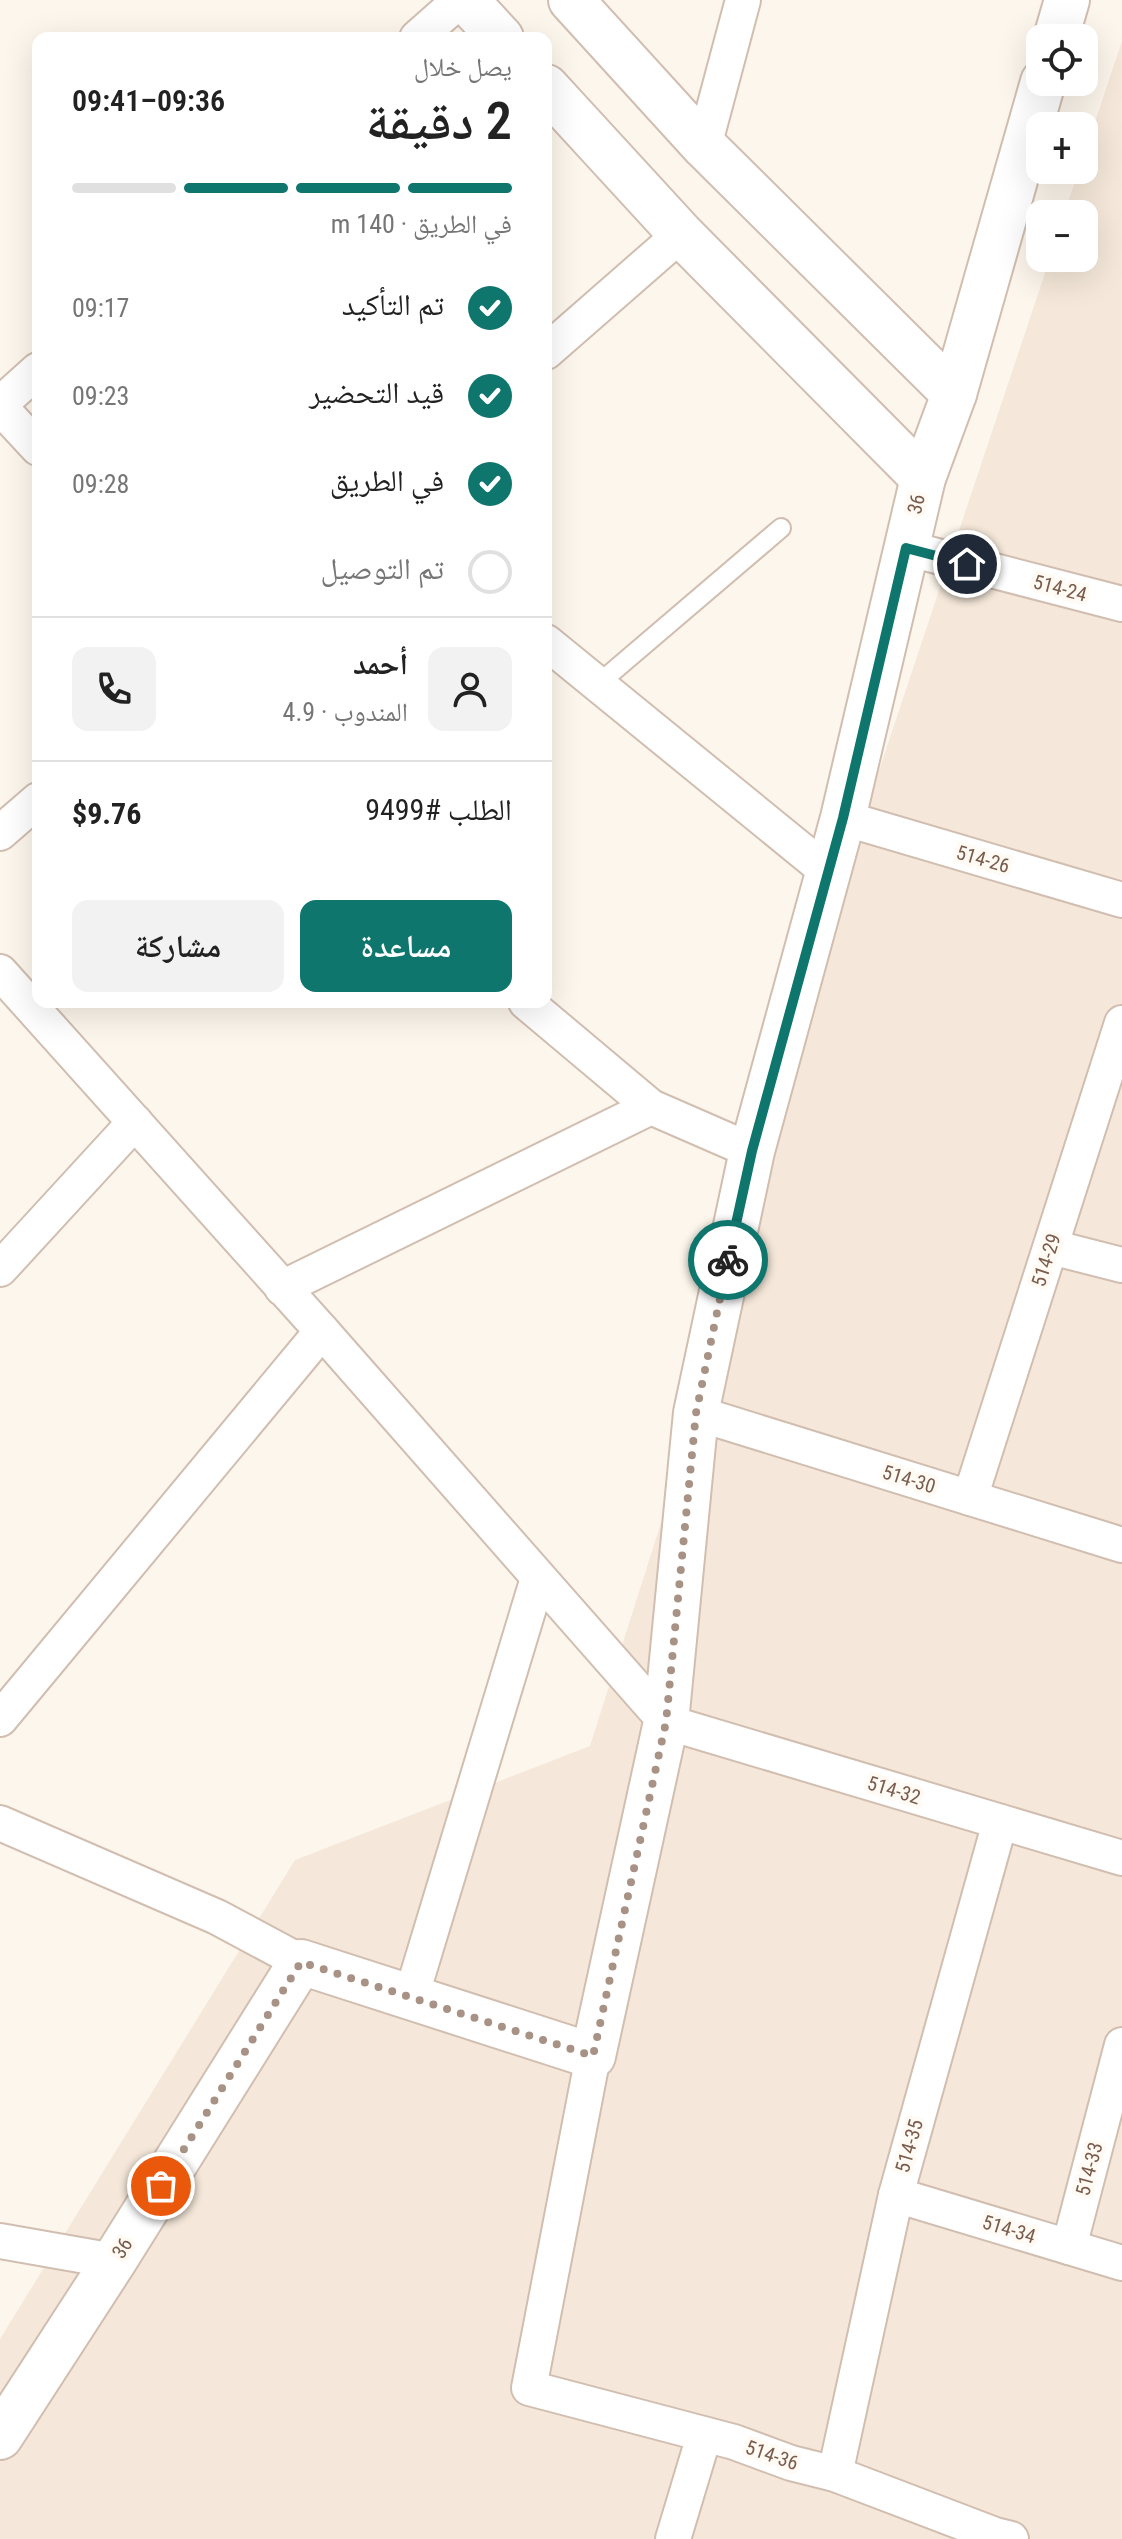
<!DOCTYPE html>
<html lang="ar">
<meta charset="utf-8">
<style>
:root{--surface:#fff;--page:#f2f2f2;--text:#222;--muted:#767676;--line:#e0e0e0;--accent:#0f766e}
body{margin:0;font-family:"Roboto Condensed","Noto Naskh Arabic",sans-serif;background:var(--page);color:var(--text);direction:rtl;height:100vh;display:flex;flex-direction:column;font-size:30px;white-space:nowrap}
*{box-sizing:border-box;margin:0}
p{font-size:26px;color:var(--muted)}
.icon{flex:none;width:44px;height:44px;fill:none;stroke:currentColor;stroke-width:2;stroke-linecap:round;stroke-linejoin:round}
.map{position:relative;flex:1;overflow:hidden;direction:ltr}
.sheet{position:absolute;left:32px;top:32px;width:520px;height:976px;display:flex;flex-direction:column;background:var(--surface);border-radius:16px;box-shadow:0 8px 32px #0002;direction:rtl}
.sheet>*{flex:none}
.controls{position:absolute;left:1026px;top:24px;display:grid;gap:16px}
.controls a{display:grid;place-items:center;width:72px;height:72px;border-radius:16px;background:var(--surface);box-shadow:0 8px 32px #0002;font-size:40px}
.pin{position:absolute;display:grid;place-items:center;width:68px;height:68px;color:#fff;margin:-34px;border:4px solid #fff;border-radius:50%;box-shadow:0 2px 8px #0007}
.courier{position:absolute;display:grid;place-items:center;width:80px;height:80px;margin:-40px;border:6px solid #0f766e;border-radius:50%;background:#fff;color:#222;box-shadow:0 2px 10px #0007}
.summary em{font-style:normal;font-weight:600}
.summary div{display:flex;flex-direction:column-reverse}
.summary{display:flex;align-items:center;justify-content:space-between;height:136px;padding:0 40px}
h1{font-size:52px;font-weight:600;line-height:60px}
.bar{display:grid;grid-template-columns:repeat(4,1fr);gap:12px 8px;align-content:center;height:96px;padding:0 40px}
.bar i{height:10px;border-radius:6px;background:var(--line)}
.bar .on{background:var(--accent)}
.bar p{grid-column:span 4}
.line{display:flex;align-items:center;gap:20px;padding:0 40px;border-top:2px solid var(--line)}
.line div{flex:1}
.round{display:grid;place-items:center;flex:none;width:84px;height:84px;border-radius:16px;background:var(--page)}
ol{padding:0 40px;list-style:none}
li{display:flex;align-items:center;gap:24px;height:88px}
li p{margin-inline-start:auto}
li .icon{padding:8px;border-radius:50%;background:var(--accent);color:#fff;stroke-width:4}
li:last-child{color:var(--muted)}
li i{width:44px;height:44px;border:4px solid var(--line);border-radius:50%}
.primary-button{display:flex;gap:16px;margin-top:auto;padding:16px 40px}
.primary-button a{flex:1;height:92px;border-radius:16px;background:var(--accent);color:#fff;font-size:32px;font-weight:600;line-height:92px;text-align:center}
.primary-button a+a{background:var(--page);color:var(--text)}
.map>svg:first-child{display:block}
.residential{fill:#f5e8da}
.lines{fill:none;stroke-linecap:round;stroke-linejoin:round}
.service-casing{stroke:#d1beb0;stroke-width:22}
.minor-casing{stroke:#d1beb0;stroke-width:38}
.tertiary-casing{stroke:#d1beb0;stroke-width:48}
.service{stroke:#fff;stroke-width:18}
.minor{stroke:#fff;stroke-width:34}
.tertiary{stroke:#fff;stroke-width:44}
.done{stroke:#a89285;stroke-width:8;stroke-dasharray:0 14.4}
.route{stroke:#0f766e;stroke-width:10}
.labels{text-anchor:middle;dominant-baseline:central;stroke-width:8;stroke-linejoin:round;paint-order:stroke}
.street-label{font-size:20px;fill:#7a5c4d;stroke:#fffaf3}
</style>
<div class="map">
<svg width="1122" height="2539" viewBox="0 0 1122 2539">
<rect width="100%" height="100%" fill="#fdf6ec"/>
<path class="residential" d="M1122,41v2498h-1122v-200l295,-479 295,-114 106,-333 56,-262 298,-893h34v-44h-20l15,-44h5v-15z"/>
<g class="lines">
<g class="service-casing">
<path id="service" d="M597,685l184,-157"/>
</g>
<g class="minor-casing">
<g id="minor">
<path d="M417,38l43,-38"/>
<path d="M704,146l39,-146"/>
<path d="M546,352l135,-118"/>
<path d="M0,404l38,-34"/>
<path d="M0,407l38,41"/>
<path d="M906,548l216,56"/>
<path d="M546,642l282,230"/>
<path d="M843,818l279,82"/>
<path d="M0,833l38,-33"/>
<path d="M0,972l322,359 344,391 456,136"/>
<path d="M526,1002l125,105 101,44"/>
<path d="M1051,1247l71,18"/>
<path d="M0,1269l135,-147"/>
<path d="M282,1288l369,-181"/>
<path d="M696,1413l426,132"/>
<path d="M970,1498l152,-475"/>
<path d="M0,1719l322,-388"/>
<path d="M0,1823l217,94 84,45"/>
<path d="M411,1997l127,-419"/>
<path d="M593,2056l-64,332 205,54 57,21 44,11 160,61 16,4"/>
<path d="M896,2195l226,68"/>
<path d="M0,2241l114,20"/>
<path d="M1069,2247l53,-202"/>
<path d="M835,2474l61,-279 104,-373"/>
<path d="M673,2539l31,-103"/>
</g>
</g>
<g class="tertiary-casing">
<g id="tertiary">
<path d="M466,0l35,38"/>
<path d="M571,0l133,146 250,248"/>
<path d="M1056,38l11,-38"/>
<path d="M546,87l135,147 242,244"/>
<path d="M0,2437l114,-176 187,-299 292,94 73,-334 30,-309 56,-262 91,-333 80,-340 31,-84 89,-312"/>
</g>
</g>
<use href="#service" class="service"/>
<use href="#minor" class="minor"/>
<use href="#tertiary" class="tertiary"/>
</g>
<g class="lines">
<path class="done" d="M161,2186l140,-224 292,94 73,-334 30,-309 32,-153"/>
<path class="route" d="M728,1260l24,-109 91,-333 63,-270 61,16"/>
</g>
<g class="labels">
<g class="street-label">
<text transform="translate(916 504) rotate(-76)">36</text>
<text transform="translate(1060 588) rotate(15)">514-24</text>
<text transform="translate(983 859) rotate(16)">514-26</text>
<text transform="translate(1046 1260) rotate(-72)">514-29</text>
<text transform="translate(909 1479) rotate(17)">514-30</text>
<text transform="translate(894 1790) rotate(17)">514-32</text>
<text transform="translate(909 2146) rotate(-74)">514-35</text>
<text transform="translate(1089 2169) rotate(-75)">514-33</text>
<text transform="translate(1009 2229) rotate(17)">514-34</text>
<text transform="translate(122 2248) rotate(-58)">36</text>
<text transform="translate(772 2455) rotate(19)">514-36</text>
</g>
</g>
</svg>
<div class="controls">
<a><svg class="icon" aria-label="locate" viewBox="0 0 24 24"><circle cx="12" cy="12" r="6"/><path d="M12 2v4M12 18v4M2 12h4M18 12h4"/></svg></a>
<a>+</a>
<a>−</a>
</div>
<div class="pin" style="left:161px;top:2186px;background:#ea580c"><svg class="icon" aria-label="bag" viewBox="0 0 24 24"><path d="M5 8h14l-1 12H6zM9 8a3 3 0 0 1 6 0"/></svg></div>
<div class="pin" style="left:967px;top:564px;background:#1f2937"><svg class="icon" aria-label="home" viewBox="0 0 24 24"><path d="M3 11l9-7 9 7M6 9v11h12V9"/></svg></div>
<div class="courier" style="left:728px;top:1260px"><svg class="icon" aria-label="bike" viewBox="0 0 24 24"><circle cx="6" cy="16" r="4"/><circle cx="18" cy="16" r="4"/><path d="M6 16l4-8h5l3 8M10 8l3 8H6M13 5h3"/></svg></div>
<section class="sheet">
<div class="summary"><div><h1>2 دقيقة</h1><p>يصل خلال</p></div><em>09:36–09:41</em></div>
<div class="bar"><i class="on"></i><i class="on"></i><i class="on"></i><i></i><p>في الطريق · 140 m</p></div>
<ol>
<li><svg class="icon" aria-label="check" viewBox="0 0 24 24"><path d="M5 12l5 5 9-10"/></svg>تم التأكيد<p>09:17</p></li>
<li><svg class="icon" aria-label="check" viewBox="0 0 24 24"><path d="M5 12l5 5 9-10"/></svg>قيد التحضير<p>09:23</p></li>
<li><svg class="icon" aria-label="check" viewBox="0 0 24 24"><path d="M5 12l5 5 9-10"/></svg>في الطريق<p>09:28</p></li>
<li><i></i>تم التوصيل</li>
</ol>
<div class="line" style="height:144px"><a class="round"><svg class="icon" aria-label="person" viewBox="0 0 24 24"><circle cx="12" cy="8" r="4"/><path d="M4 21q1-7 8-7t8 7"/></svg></a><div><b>أحمد</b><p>المندوب · 4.9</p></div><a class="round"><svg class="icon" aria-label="phone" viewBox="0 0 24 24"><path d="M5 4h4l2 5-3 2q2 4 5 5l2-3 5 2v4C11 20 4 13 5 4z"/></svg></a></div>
<div class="line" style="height:104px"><div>الطلب #9499</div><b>$9.76</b></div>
<div class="primary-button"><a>مساعدة</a><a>مشاركة</a></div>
</section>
</div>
